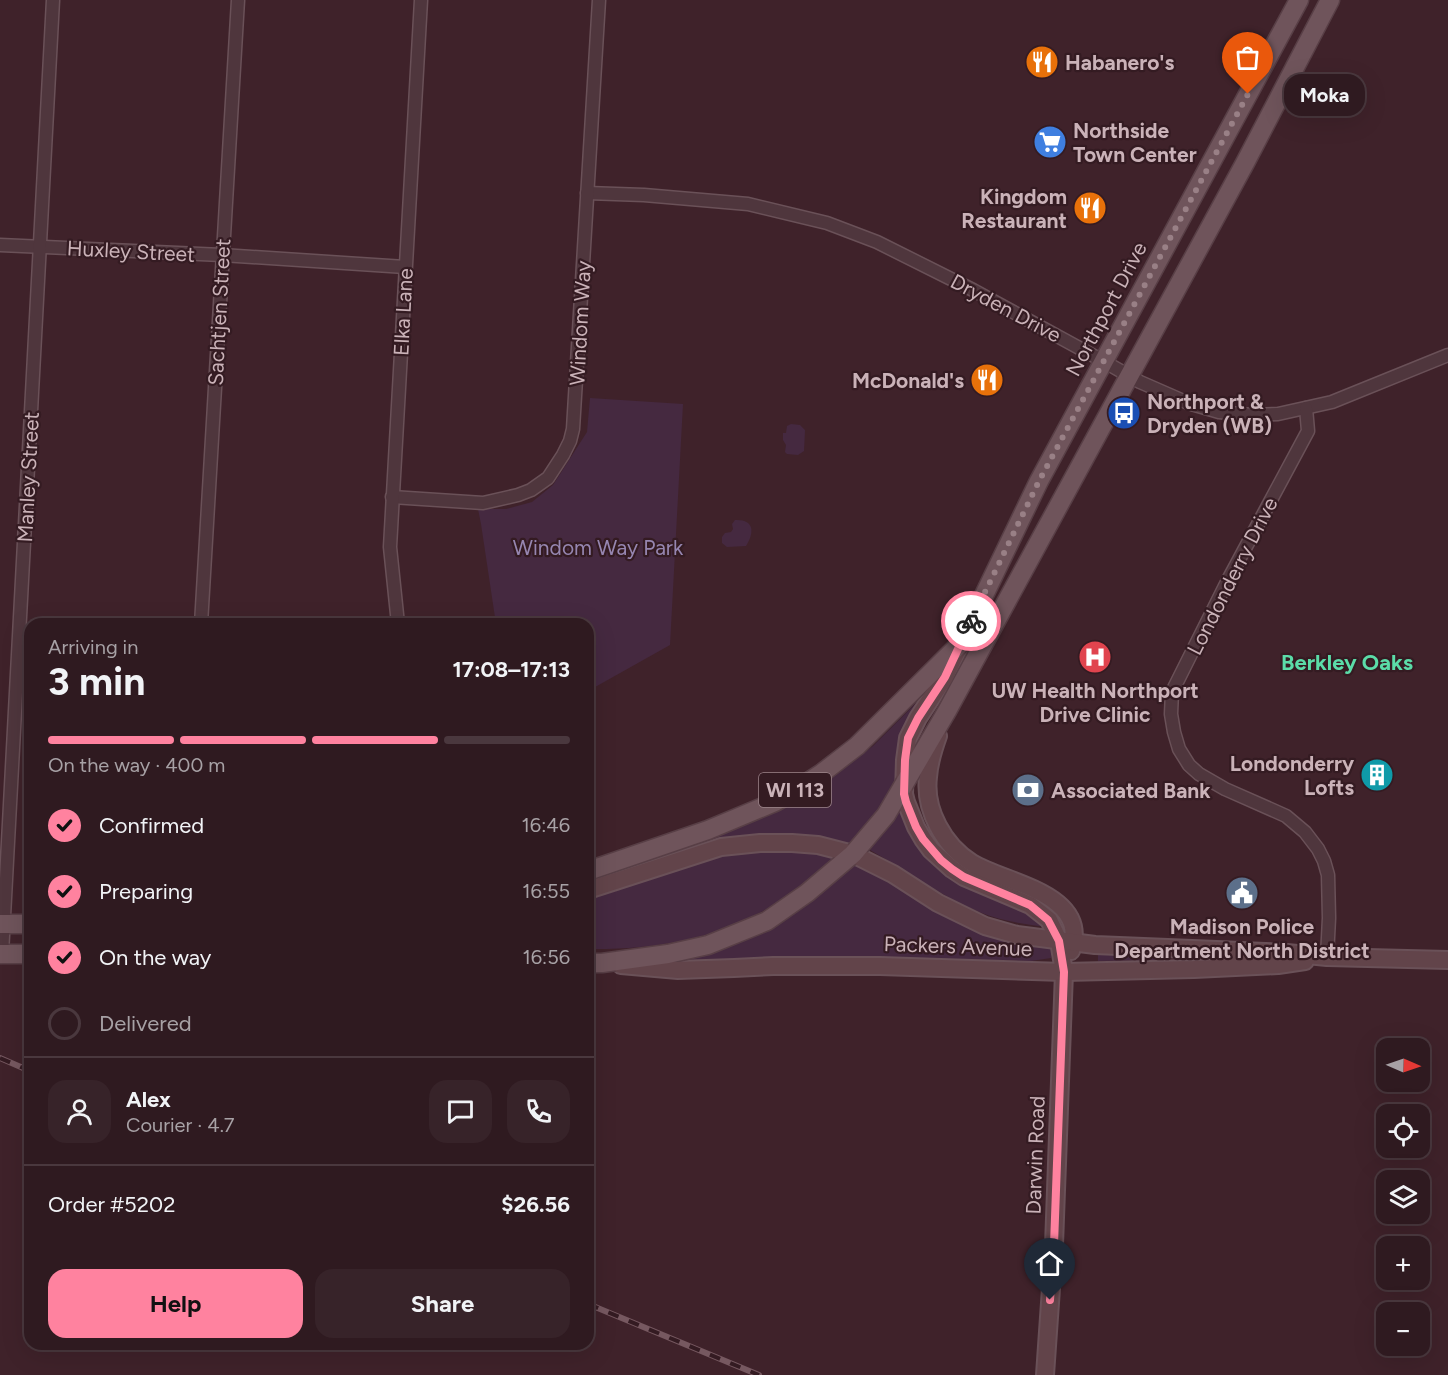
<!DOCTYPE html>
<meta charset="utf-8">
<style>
:root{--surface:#2f1a20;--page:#372329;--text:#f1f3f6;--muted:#a7a1a5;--line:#4a383e;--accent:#ff829f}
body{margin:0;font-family:Figtree,sans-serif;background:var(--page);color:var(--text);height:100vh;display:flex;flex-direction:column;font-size:22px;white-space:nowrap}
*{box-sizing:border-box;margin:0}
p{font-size:20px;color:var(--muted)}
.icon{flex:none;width:33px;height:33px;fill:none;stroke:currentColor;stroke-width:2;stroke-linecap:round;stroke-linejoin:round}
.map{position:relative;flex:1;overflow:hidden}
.side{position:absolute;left:24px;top:618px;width:570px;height:732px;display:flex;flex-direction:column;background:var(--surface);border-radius:18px;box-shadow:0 6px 24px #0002,0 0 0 2px var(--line)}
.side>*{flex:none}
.needle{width:39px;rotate:92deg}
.controls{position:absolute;left:1376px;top:1038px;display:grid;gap:12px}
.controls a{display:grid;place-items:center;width:54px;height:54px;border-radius:12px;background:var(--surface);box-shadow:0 6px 24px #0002,0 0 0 2px var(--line);font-size:30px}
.pin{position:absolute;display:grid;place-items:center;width:51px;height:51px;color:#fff;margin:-62px -26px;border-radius:50% 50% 50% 0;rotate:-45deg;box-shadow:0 0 6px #0007}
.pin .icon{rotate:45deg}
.courier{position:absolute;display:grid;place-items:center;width:60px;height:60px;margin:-30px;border:4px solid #ff829f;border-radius:50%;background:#fff;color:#222;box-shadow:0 2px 8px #0007}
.bubble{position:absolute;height:42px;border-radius:18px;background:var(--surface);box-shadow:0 6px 24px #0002,0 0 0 2px var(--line);font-size:20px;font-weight:700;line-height:42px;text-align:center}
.summary em{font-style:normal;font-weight:700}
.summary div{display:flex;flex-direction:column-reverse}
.summary{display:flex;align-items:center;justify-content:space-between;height:102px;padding:0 24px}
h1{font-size:39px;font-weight:700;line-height:45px}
.bar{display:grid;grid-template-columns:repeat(4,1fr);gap:9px 6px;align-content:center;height:72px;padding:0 24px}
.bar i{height:8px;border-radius:4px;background:var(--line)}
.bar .on{background:var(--accent)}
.bar p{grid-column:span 4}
.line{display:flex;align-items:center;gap:15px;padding:0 24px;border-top:2px solid var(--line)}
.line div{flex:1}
.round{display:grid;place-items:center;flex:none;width:63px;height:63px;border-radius:18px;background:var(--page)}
ol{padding:0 24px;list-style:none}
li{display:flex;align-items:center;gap:18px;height:66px}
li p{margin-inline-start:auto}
li .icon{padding:6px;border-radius:50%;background:var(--accent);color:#111;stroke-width:4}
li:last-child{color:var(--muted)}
li i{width:33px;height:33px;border:3px solid var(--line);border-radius:50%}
.cta{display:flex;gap:12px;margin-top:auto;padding:12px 24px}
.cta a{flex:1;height:69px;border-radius:18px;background:var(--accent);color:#111;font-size:24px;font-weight:700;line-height:69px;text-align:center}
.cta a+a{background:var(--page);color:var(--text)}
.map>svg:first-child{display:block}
.green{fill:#452940}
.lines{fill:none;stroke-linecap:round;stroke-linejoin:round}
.street-casing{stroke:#6a5158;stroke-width:15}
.secondary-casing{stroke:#6a5158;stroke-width:20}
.primary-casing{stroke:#583f46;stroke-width:21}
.street{stroke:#4f363d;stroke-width:12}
.secondary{stroke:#62444a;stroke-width:16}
.primary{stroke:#6f545b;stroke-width:18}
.rail-casing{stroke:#765860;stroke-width:6}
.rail{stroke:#341b22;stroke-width:4;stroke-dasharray:11;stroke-linecap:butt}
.done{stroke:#998086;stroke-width:6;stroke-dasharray:0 10.8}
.route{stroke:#ff829f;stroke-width:8}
.labels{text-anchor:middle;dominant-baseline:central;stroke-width:4.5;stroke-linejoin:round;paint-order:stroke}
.shield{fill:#341b22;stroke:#9d858b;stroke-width:1.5}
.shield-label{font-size:20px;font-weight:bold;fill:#cab2b8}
.poi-label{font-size:21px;font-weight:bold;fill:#cab2b8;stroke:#341b22;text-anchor:start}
.street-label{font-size:21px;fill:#cab2b8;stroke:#341b22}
.park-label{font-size:21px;fill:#9686b1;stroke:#341b22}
.neighbourhood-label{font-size:22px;font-weight:bold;fill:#5bdca8;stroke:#341b22}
</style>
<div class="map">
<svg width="1448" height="1375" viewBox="0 0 1448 1375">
<rect width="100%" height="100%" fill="#3f222a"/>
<g class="green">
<path d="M590,398l93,6 -13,241 -82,46v-67h-92l-15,-100 -3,-15h28l26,-7 21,-17 34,-53z"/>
<path d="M791,424l9,1 5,5 -1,21 -6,4 -11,-1 -2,-2 1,-7 -3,-5v-7h3l1,-7z"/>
<path d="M735,520c19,-1 20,12 11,26l-19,1 -5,-4v-6l3,-4 6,-1 2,-3 -1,-5z"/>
<path d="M917,702l3,2 -22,77 -20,30 -28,34 -49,-11h-49l-36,6 -128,42v-5l182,-64 60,-35 43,-32z"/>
<path d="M902,806l27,46 102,57 16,18c-23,-3 -46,-6 -68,-15 -37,-15 -74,-42 -109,-62z"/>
<path d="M763,849l45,2 25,6 2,3c-11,11 -24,20 -37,29 -64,46 -131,61 -210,60v-50l136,-45z"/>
<path d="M855,863l191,83 6,4 -1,8 -20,3 -212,-3 -145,5v-3l107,-40 43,-29z"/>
<path d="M1103,953l60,3v4l-65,1v-7z"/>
</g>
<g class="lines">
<g class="street-casing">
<g id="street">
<path d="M587,193l57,2 104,9 79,19 50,19 96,48 130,71 37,21 48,21 31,9 33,3 26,-1 54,-12 116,-47"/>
<path d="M0,245l222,10 183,12"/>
<path d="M1306,408l2,23 -80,149 -56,112 -1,22 3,18 5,17 10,16 10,9 26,15 61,27 19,16 13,17 6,12 4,14 1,43 -2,39"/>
<path d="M392,497l91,6 35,-8 13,-5 17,-12 15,-23 7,-14 3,-12 26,-429"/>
<path d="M201,624l37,-624"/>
<path d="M398,624l-8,-77 31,-547"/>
<path d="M2,954l51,-954"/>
</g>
</g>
<g class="secondary-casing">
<g id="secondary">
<path d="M958,649l-13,28 -27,41 -10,20 -3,22 -1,34 2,8 10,25 7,12 8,11 21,19 12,8 66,28 19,15 10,21 5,31 -10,273 -9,130"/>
<path d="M938,736c-5,14 -9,26 -10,41 -4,33 16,69 44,86 35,21 118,30 99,88"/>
<path d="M588,890l133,-43 39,-4h32l26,2 35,9 40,20 45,29 47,23 32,9 78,10 192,8 40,4 121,3"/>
<path d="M621,965l57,5 56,-2 39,-2h107l184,6 130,-3 84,-4 27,-4"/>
</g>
</g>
<g class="primary-casing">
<g id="primary">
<path d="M588,871l120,-41 67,-28 16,-9 31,-20 35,-27 104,-103 78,-162 260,-481"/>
<path d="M0,924h30"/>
<path d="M0,954h30"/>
<path d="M588,963h14l66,-9 40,-9 59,-24 40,-28 46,-39 33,-39 61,-104 298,-548 85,-163"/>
</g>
</g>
<use href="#street" class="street"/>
<use href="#secondary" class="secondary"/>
<use href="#primary" class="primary"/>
<g class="rail-casing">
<g id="rail">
<path d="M0,1058l30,13"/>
<path d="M588,1304l171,71"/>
</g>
</g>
<use href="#rail" class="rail"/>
</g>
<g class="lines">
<path class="done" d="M971,621l68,-140 209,-387"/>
<path class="route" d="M971,621l-26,56 -27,41 -10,20 -3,22 -1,34 2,8 10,25 7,12 18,21 11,9 12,8 66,28 18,15 11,21 5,31 -10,273 -4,55"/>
</g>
<defs>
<g id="restaurant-disc" transform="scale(1.725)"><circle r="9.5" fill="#e8710a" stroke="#341b22"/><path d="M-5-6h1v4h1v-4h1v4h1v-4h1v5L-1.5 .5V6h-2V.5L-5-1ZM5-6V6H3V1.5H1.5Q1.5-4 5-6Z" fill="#fff"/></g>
<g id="supermarket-disc" transform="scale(1.725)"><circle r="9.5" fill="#3f7fe0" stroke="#341b22"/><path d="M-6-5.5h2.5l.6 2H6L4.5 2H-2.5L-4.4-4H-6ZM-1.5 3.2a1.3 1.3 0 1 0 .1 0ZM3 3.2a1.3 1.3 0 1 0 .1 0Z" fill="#fff"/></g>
<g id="bus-disc" transform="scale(1.725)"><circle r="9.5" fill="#1a4fb4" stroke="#341b22"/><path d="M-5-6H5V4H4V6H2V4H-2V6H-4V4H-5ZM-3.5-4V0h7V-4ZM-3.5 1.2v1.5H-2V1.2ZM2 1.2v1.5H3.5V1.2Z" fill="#fff"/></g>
<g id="hospital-disc" transform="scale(1.725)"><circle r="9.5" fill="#e0444e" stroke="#341b22"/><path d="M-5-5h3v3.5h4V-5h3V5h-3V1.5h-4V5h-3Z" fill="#fff"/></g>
<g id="building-disc" transform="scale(1.725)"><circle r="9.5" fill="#0f9aa8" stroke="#341b22"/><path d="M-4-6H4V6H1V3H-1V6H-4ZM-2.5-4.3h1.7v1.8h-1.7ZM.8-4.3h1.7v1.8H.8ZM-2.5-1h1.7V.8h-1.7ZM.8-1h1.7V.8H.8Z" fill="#fff"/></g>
<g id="bank-disc" transform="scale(1.725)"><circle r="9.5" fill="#5c6f8a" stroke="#341b22"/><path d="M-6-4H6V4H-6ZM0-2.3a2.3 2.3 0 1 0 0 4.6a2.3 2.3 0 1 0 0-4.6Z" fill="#fff"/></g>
<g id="civic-disc" transform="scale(1.725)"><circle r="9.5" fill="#5c6f8a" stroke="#341b22"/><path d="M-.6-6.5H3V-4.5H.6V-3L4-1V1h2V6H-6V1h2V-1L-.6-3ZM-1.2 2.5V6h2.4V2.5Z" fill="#fff"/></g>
</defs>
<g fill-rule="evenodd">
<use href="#restaurant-disc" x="1042" y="62"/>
<use href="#supermarket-disc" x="1050" y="142"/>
<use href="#restaurant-disc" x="1090" y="208"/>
<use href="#restaurant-disc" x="987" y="380"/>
<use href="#bus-disc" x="1124" y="413"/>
<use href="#hospital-disc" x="1095" y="657"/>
<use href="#building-disc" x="1377" y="775"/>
<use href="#bank-disc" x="1028" y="790"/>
<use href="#civic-disc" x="1242" y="893"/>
</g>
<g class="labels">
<rect class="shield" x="759" y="773" width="72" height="34" rx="4.5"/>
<g class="shield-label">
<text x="795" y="790">WI 113</text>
</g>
<g class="poi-label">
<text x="1065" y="62">Habanero's</text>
<text x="1073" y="130">Northside<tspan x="1073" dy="24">Town Center</tspan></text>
<text x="1067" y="196" text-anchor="end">Kingdom<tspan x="1067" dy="24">Restaurant</tspan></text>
<text x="964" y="380" text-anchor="end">McDonald's</text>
<text x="1147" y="401">Northport &amp;<tspan x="1147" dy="24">Dryden (WB)</tspan></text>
<text x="1095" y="690" text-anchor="middle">UW Health Northport<tspan x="1095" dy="24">Drive Clinic</tspan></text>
<text x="1354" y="763" text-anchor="end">Londonderry<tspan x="1354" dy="24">Lofts</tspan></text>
<text x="1051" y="790">Associated Bank</text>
<text x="1242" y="926" text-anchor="middle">Madison Police<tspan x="1242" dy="24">Department North District</tspan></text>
</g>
<g class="street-label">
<text transform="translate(131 251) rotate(3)">Huxley Street</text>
<text transform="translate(1006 308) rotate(28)">Dryden Drive</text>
<text transform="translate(1106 309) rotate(-62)">Northport Drive</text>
<text transform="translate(219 312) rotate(-87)">Sachtjen Street</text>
<text transform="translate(403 312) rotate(-87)">Elka Lane</text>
<text transform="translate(580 323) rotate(-87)">Windom Way</text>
<text transform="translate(28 477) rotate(-87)">Manley Street</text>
<text transform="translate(1232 576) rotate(-63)">Londonderry Drive</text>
<text transform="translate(958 946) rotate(2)">Packers Avenue</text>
<text transform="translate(1035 1155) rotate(-88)">Darwin Road</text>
</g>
<g class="park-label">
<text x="598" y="547">Windom Way Park</text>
</g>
<g class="neighbourhood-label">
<text x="1347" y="662">Berkley Oaks</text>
</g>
</g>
</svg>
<div class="controls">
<a><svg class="needle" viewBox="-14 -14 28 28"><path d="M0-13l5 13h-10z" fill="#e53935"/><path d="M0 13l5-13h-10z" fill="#a7a1a5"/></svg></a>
<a><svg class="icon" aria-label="locate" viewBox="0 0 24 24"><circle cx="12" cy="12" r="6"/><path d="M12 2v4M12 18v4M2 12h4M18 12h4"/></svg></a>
<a><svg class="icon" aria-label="layers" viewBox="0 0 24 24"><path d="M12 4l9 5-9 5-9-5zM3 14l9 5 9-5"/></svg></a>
<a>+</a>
<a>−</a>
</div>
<div class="pin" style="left:1248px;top:94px;background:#ea580c"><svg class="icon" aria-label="bag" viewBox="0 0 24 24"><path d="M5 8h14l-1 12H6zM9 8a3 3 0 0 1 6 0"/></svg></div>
<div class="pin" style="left:1050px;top:1300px;background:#1f2937"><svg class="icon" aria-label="home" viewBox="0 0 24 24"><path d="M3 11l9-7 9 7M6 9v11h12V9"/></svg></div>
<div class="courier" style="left:971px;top:621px"><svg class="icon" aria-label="bike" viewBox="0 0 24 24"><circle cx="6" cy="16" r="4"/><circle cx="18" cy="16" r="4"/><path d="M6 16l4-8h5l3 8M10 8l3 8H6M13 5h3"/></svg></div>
<div class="bubble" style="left:1284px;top:74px;width:81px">Moka</div>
<section class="side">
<div class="summary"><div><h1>3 min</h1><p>Arriving in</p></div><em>17:08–17:13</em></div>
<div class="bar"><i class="on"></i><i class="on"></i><i class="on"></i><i></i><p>On the way · 400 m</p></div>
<ol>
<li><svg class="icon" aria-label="check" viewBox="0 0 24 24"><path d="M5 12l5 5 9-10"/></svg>Confirmed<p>16:46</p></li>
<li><svg class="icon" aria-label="check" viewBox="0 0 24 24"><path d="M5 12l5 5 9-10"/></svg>Preparing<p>16:55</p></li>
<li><svg class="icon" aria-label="check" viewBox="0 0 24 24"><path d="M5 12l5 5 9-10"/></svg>On the way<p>16:56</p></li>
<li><i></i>Delivered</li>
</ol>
<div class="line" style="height:108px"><a class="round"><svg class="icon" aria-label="person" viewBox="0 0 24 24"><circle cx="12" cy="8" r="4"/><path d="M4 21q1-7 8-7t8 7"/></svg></a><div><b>Alex</b><p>Courier · 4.7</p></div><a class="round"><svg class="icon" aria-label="chat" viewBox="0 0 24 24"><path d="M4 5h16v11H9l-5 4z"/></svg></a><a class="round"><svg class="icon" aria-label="phone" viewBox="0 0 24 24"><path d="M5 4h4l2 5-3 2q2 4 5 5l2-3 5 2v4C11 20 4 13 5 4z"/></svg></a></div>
<div class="line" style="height:78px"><div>Order #5202</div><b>$26.56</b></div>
<div class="cta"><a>Help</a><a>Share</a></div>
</section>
</div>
